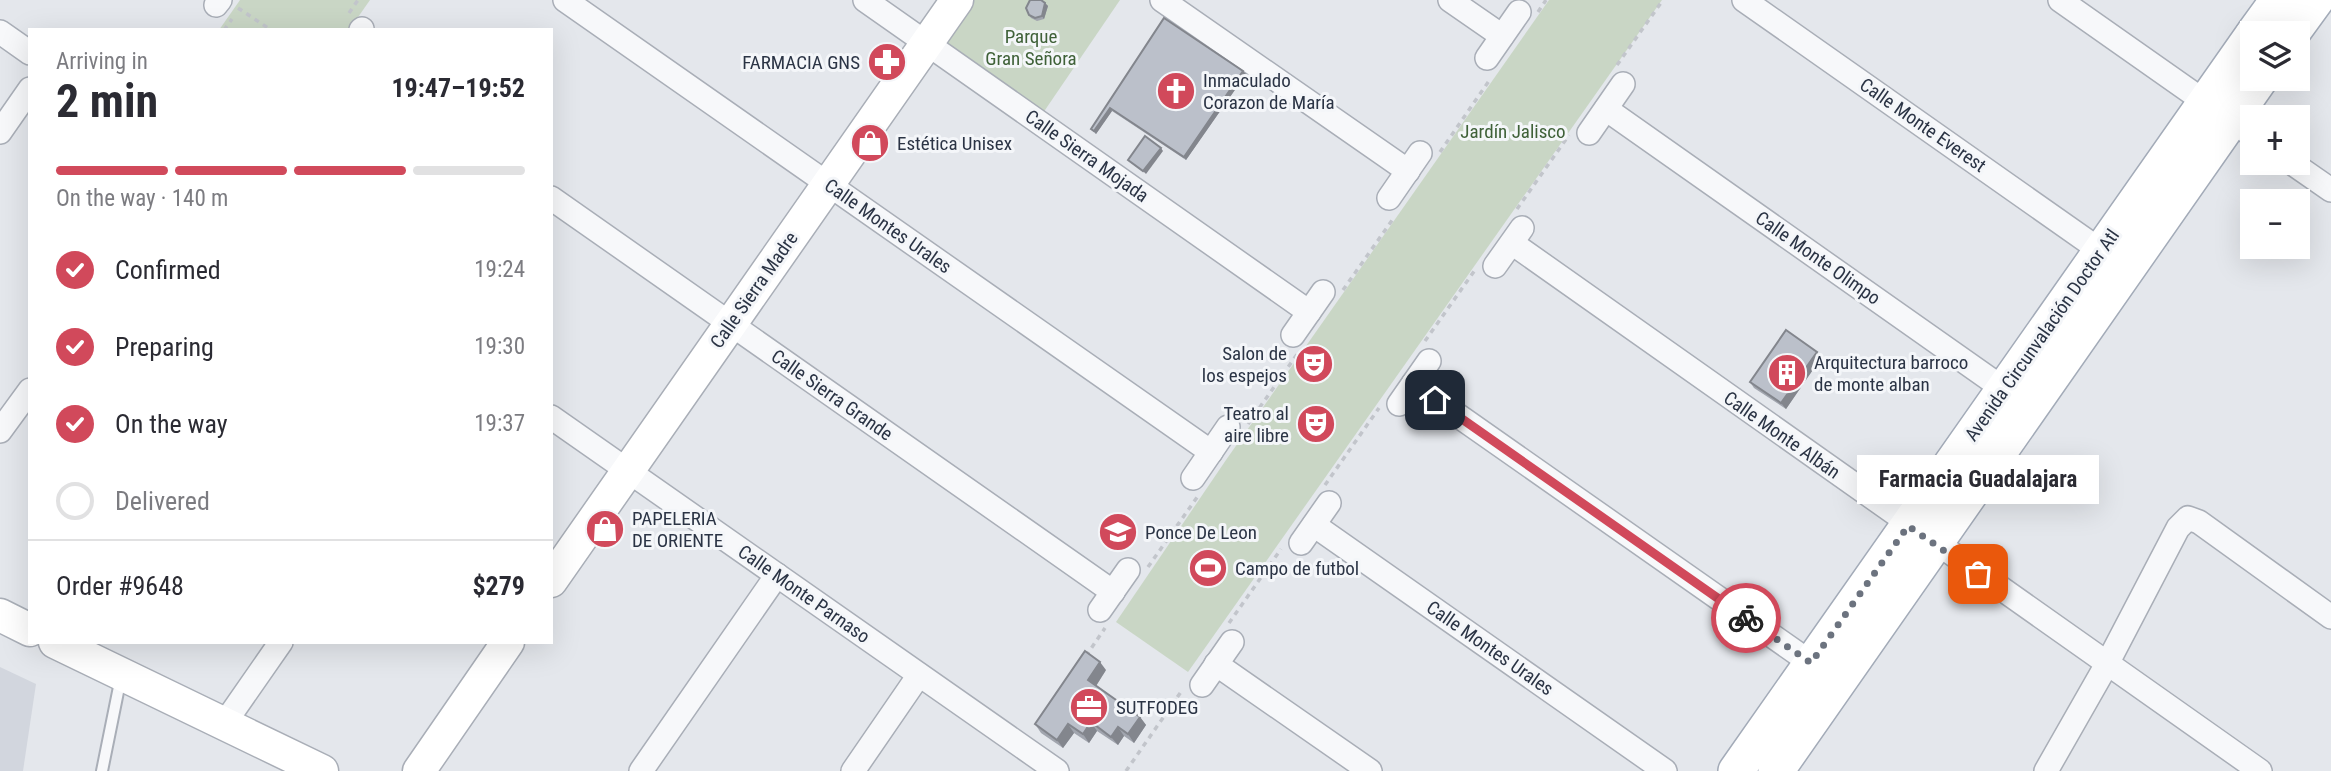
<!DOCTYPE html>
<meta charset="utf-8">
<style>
:root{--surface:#fff;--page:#f7f7f7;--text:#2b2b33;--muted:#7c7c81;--line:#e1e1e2;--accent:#d1495b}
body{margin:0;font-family:"Roboto Condensed",sans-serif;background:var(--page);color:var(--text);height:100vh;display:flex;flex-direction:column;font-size:26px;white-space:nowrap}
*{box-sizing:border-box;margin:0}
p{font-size:23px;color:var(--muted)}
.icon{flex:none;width:38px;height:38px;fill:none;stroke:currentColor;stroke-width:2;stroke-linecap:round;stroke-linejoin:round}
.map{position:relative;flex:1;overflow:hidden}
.drawer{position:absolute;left:28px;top:28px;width:525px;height:616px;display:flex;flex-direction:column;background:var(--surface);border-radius:0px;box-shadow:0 7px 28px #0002}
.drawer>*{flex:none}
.buttons{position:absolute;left:2240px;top:21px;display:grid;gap:14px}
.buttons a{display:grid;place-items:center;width:70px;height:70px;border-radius:0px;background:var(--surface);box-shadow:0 7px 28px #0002;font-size:35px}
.pin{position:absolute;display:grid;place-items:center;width:60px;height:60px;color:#fff;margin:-30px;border-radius:14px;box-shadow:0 4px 10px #0006}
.courier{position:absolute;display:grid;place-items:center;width:70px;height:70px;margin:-35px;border:5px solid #d1495b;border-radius:50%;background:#fff;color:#222;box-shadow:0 2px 9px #0007}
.bubble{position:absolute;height:49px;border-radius:0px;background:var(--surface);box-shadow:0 7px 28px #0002;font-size:23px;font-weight:700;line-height:49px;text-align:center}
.overview em{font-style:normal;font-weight:700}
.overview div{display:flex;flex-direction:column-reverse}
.overview{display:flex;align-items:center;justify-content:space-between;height:119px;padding:0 28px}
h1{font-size:46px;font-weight:700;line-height:52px}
.bar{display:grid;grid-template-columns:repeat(4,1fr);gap:10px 7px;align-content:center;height:84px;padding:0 28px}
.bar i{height:9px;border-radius:5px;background:var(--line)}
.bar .current{background:var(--accent)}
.bar p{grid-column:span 4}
.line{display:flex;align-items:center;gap:18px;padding:0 28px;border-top:2px solid var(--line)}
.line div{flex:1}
ol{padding:0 28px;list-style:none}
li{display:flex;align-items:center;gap:21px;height:77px}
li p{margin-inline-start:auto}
li .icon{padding:7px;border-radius:50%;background:var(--accent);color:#fff;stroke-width:4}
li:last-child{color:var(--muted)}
li i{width:38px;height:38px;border:4px solid var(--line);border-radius:50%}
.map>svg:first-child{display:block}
.built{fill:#d2d6de}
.park{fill:#c9d6c5}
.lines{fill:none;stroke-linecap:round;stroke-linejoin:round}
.lane-casing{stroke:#a9aeb7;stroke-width:14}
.street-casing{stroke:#a9aeb7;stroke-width:26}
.secondary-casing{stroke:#a9aeb7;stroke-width:35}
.primary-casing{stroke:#a3abb8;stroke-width:38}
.path{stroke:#c2c5cb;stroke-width:3.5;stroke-dasharray:5 5;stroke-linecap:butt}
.lane{stroke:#f7f8fa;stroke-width:10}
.street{stroke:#f7f8fa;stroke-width:23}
.secondary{stroke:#fff;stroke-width:32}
.primary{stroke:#fff;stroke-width:35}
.wall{fill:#a1a5ae}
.shaded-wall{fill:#83868d}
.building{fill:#bbc0ca;stroke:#83868d;stroke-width:2}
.done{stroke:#6c737f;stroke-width:7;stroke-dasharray:0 12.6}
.route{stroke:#d1495b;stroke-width:9}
.labels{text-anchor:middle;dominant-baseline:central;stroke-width:6;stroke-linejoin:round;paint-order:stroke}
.park-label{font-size:19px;fill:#3f6138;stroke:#f4f6f9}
.poi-label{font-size:19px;fill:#2b3445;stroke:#f4f6f9;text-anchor:start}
.street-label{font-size:19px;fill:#2b3445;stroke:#f4f6f9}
</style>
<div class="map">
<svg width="2331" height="771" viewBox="0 0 2331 771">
<rect width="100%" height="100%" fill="#e4e7ec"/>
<path class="built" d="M0,667l36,17 -13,87h-23z"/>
<g class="park">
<path d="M240,0h130l-21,30h-130z"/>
<path d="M969,0h151l-77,113 -102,-73z"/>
<path d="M1549,0h113l-474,672 -72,-50 110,-162z"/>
</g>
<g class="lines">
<g class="lane-casing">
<path id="lane" d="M102,771l19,-94"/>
</g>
<g class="street-casing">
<g id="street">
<path d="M565,0l646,452"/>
<path d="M865,0l444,312"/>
<path d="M1162,0l246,171"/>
<path d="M1450,0l52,36"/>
<path d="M1744,0l357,251"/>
<path d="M2060,0l192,135"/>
<path d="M216,5l4,-5"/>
<path d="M361,30l1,-1"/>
<path d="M0,32l30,21"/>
<path d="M1487,58l32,-46"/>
<path d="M1606,109l409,288"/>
<path d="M0,132l30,-43"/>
<path d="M1589,133l34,-49"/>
<path d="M2292,163l39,27"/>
<path d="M551,198l562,394"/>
<path d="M1389,198l31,-45"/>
<path d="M1512,243l748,528"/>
<path d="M1495,266l27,-38"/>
<path d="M1293,335l30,-43"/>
<path d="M1413,384l408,286"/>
<path d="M1399,404l30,-43"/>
<path d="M551,417l506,354"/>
<path d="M0,431l30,-41"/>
<path d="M1193,478l35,-51"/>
<path d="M1314,525l351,246"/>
<path d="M1301,543l28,-40"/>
<path d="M1100,610l28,-40"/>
<path d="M1216,664l154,107"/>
<path d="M1202,685l30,-43"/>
<path d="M224,724l57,-82"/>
<path d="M641,771l136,-196"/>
<path d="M853,771l66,-96"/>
<path d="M2046,771l61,-107 71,-136 10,-10 11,4 132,95"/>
</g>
</g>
<g class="secondary-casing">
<g id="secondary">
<path d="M551,581l406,-581"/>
<path d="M0,615l30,15"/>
<path d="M55,642l267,129"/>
<path d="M419,771l89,-129"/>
</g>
</g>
<g class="primary-casing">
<g id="primary">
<path d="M2254,33l24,-33"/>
<path d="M2292,33l24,-33"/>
<path d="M1736,771l516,-735"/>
<path d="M1776,771l484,-692"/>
</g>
</g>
<g class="path">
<path d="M238,8l33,22"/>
<path d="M1538,12l8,-12"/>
<path d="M349,13l9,-13"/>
<path d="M224,30l8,-11"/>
<path d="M1617,65l46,-65"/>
<path d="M1440,152l51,-74"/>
<path d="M1517,209l52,-74"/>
<path d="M1343,290l50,-71"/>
<path d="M1425,341l50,-71"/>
<path d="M1248,424l50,-71"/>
<path d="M1325,485l54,-77"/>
<path d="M1148,567l50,-71"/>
<path d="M1229,623l52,-74"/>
<path d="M1086,656l19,-28"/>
<path d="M1126,771l57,-82"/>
</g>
<use href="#lane" class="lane"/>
<use href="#street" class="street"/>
<use href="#secondary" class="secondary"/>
<use href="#primary" class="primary"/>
</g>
<g class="wall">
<path d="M1045,3l3,3 -4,13 -7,2 -6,-3 -2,-3z"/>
<path d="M1164,18l82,56 -60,86 -74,-49 -16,23 -5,-5z"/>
<path d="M1817,352l4,6 -35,51 -32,-21 -4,-6z"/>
<path d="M1106,670l-10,16 44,31 6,8 -12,18 -10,-7 -6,9 -21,-14 -8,12 -15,-10 -11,15 -22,-15 -6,-9z"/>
</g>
<g class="shaded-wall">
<path d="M1045,3l3,3 -4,13 -2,-3z"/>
<path d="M1243,71l3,3 -60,86 -2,-3z"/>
<path d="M1110,108l2,3 -16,23 -2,-3z"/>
<path d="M1161,148l2,3 -17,23 -3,-3z"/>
<path d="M1817,352l4,6 -35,51 -5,-6z"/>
<path d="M1100,662l6,8 -12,19 -6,-9z"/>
<path d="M1140,717l6,8 -12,18 -6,-9z"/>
<path d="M1091,722l6,9 -8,12 -6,-9z"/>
<path d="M1068,724l6,9 -11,15 -6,-8z"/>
<path d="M1118,727l6,9 -6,9 -7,-8z"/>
</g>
<g class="building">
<path d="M1030,0h11l4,3 -3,13 -7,2 -6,-3 -3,-7z"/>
<path d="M1164,18l79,53 -59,86 -74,-49 -16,23 -3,-2z"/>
<path d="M1145,136l16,12 -18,23 -15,-11z"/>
<path d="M1786,330l31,22 -36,51 -31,-21z"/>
<path d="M1085,651l15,11 -12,18 52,37 -12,17 -10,-7 -7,10 -20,-15 -8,12 -15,-10 -11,16 -22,-16z"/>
</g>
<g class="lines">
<path class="done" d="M1746,618l65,45 97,-137 70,48"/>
<path class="route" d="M1435,400l311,218"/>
</g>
<defs>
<g id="pharmacy-disc" transform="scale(2.0125)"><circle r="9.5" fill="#d1495b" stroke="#f4f6f9"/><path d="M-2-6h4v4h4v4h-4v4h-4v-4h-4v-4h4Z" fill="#fff"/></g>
<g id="church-disc" transform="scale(2.0125)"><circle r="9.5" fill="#d1495b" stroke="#f4f6f9"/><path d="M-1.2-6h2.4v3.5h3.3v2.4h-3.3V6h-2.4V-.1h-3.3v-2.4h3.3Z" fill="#fff"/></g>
<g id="shop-disc" transform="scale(2.0125)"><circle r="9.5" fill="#d1495b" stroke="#f4f6f9"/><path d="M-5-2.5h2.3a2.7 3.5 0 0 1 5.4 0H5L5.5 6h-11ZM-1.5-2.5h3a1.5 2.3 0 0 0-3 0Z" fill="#fff"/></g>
<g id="theatre-disc" transform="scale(2.0125)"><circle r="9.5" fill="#d1495b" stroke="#f4f6f9"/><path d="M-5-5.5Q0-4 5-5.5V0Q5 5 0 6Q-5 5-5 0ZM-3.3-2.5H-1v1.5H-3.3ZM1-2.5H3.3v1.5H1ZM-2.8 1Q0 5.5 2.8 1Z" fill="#fff"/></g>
<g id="building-disc" transform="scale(2.0125)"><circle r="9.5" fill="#d1495b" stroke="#f4f6f9"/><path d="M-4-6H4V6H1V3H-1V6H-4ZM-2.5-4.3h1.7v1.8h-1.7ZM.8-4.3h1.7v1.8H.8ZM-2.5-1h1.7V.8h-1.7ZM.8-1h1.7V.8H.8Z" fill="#fff"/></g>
<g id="school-disc" transform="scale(2.0125)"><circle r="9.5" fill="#d1495b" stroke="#f4f6f9"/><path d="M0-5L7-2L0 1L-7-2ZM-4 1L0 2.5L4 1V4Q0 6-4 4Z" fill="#fff"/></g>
<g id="stadium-disc" transform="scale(2.0125)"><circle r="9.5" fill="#d1495b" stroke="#f4f6f9"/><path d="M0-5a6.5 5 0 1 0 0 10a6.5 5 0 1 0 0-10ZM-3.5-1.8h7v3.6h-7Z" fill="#fff"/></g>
<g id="office-disc" transform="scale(2.0125)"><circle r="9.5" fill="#d1495b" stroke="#f4f6f9"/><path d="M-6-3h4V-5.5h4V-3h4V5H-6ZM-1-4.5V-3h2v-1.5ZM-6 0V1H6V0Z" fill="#fff"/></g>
</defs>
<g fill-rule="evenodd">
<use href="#pharmacy-disc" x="887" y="62"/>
<use href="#church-disc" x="1176" y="91"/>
<use href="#shop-disc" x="870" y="143"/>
<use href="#theatre-disc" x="1314" y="364"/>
<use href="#building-disc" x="1787" y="373"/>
<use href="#theatre-disc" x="1316" y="424"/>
<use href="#shop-disc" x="605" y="529"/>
<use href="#school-disc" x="1118" y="532"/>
<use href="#stadium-disc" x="1208" y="568"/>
<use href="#office-disc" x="1089" y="707"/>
</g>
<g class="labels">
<g class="park-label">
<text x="1031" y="36">Parque<tspan x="1031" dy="22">Gran Señora</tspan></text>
<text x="1513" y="131">Jardín Jalisco</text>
</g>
<g class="poi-label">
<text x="860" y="62" text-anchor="end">FARMACIA GNS</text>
<text x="1203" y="80">Inmaculado<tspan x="1203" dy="22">Corazon de María</tspan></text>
<text x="897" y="143">Estética Unisex</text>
<text x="1287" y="353" text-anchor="end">Salon de<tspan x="1287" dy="22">los espejos</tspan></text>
<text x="1814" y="362">Arquitectura barroco<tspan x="1814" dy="22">de monte alban</tspan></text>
<text x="1289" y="413" text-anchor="end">Teatro al<tspan x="1289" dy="22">aire libre</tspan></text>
<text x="632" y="518">PAPELERIA<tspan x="632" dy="22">DE ORIENTE</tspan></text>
<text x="1145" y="532">Ponce De Leon</text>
<text x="1235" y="568">Campo de futbol</text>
<text x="1116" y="707">SUTFODEG</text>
</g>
<g class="street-label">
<text transform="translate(1923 125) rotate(35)">Calle Monte Everest</text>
<text transform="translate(1087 156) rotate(35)">Calle Sierra Mojada</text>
<text transform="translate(888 226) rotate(35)">Calle Montes Urales</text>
<text transform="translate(1818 258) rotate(35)">Calle Monte Olimpo</text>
<text transform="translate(754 290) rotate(-55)">Calle Sierra Madre</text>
<text transform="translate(2042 335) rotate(-55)">Avenida Circunvalación Doctor Atl</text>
<text transform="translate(832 395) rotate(35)">Calle Sierra Grande</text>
<text transform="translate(1782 435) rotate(35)">Calle Monte Albán</text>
<text transform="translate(804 594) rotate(35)">Calle Monte Parnaso</text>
<text transform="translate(1490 648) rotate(35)">Calle Montes Urales</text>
</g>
</g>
</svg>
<div class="buttons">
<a><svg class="icon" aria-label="layers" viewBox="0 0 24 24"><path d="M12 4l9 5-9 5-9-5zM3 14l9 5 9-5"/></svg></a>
<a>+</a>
<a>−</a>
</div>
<div class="pin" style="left:1978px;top:574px;background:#ea580c"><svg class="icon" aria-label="bag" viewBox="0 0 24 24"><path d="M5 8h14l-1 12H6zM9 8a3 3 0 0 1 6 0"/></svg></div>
<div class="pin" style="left:1435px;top:400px;background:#1f2937"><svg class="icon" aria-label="home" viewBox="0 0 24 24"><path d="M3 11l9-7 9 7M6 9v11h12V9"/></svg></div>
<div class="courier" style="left:1746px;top:618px"><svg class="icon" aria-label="bike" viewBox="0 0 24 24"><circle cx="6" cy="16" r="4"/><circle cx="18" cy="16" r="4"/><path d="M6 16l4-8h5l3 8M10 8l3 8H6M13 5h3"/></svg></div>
<div class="bubble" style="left:1857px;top:455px;width:242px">Farmacia Guadalajara</div>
<section class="drawer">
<div class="overview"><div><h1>2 min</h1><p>Arriving in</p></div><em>19:47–19:52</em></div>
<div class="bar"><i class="current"></i><i class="current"></i><i class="current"></i><i></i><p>On the way · 140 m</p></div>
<ol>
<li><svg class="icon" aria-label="check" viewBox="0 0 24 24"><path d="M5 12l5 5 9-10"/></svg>Confirmed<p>19:24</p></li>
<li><svg class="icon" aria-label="check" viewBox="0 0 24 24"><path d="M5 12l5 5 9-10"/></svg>Preparing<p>19:30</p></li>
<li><svg class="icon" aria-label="check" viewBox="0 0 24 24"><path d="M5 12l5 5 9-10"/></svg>On the way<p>19:37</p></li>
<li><i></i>Delivered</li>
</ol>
<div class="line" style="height:91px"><div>Order #9648</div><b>$279</b></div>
</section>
</div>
